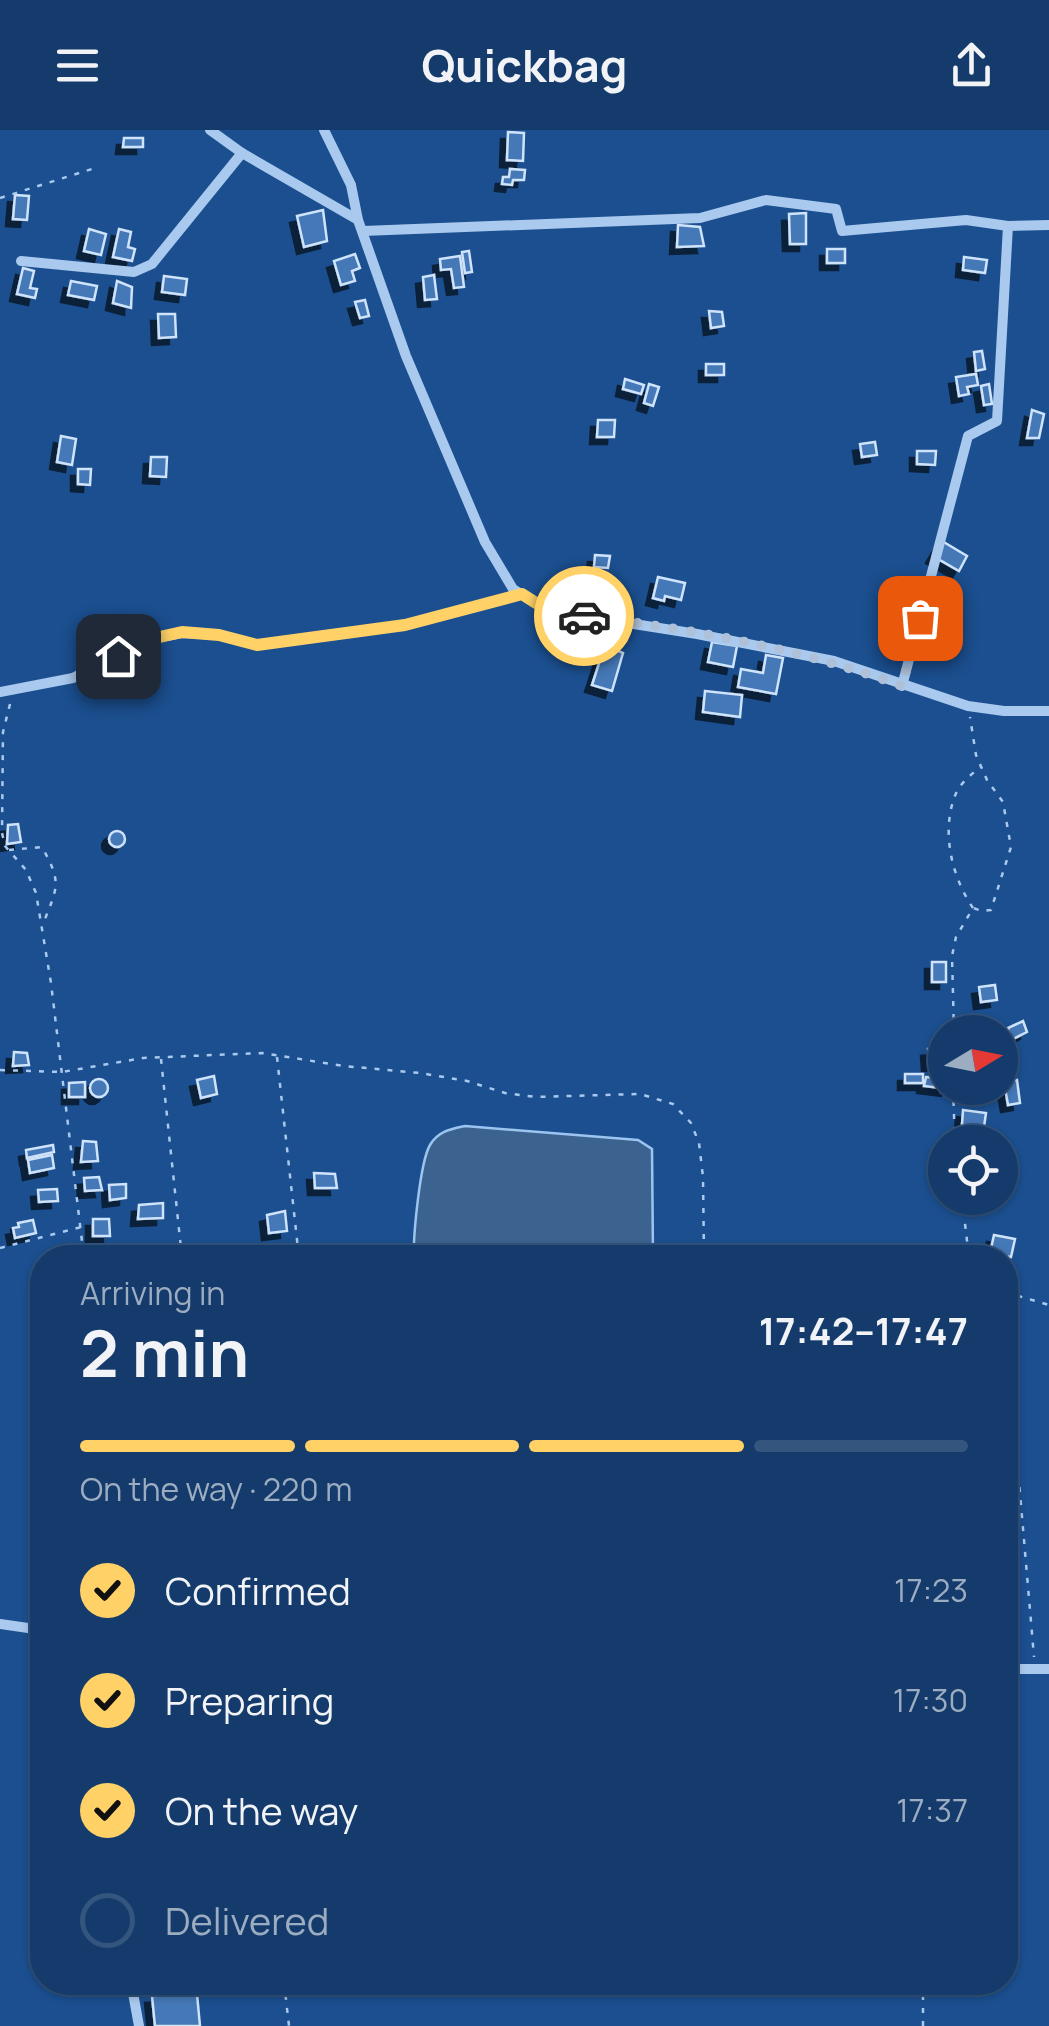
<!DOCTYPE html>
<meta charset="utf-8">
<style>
:root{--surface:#143b6b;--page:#214673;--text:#f1f3f6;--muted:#9dadc1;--line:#33557e;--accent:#ffd166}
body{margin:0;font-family:Manrope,sans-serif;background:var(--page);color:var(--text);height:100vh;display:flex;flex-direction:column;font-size:38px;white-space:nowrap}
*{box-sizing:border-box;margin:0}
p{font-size:32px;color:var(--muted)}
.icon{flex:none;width:55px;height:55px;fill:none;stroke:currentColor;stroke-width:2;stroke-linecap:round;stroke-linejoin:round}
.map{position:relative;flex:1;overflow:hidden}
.sheet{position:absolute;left:30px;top:1115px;width:988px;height:750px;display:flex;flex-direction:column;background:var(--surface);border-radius:40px;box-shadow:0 2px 8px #0004,0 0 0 2px var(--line)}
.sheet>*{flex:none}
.needle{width:65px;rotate:80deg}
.buttons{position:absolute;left:928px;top:885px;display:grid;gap:20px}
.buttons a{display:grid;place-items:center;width:90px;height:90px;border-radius:50%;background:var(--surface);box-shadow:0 2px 8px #0004,0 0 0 2px var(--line);font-size:50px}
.pin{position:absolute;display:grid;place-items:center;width:85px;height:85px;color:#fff;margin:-42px;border-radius:20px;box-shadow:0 5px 15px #0006}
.courier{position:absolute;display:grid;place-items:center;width:100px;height:100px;margin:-50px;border:8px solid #ffd166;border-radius:50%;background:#fff;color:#222;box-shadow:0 2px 12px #0007}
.overview em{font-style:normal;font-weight:700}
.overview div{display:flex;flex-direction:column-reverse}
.overview{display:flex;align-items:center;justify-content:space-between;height:170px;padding:0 50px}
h1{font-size:65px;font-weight:700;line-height:75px}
.bar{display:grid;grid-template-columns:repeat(4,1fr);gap:15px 10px;align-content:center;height:120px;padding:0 50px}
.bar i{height:12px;border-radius:8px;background:var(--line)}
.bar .selected{background:var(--accent)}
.bar p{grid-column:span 4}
ol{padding:0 50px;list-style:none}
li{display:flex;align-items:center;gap:30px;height:110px}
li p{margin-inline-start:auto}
li .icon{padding:10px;border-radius:50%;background:var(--accent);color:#111;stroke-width:4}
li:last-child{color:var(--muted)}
li i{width:55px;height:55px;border:5px solid var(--line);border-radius:50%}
header{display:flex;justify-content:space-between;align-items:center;height:130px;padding:0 50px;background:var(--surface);font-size:45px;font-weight:700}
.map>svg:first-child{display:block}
.water{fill:#3c6290;stroke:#9cc4f0;stroke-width:2.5}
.building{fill:#4478b7;stroke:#cfe3fa;stroke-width:2.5;filter:url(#shadow)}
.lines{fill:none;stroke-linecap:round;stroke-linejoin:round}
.path{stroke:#a9c9ee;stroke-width:2.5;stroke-dasharray:5 8;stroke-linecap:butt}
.minor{stroke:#a9c9ee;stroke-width:10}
.done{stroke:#afc1d8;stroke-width:10;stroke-dasharray:0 18}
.route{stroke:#ffd166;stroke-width:12}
</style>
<header><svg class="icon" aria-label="menu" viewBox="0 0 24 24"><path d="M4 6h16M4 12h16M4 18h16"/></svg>Quickbag<svg class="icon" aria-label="share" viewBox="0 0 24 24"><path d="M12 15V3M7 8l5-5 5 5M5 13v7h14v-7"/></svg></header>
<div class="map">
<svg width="1049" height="1896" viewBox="0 0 1049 1896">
<defs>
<filter id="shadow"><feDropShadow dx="-7" dy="7" stdDeviation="0" flood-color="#0009"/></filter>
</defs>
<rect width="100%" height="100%" fill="#1b4f8f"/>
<path class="water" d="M465,996l173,14 14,9 1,108h-239c-1,-20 6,-95 16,-112 8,-14 21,-16 35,-19z"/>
<g class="building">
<path d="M508,2l16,1 -1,28 -16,-1z"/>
<path d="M124,8h19v9h-20z"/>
<path d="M510,39l15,1 -1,10h-11l-1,5 -10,-1 1,-7h6z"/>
<path d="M15,65l14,1 -2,24 -14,-1z"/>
<path d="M323,80l4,31 -23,6 -7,-31z"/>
<path d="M806,83v31h-16l-1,-30z"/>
<path d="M678,95l22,2 4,19 -27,1z"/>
<path d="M89,99l17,5 -5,21 -17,-4z"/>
<path d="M119,99l12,3 -3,15 7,2 -3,12 -19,-4z"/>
<rect x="827" y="119" width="18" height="14"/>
<path d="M469,121l3,21 -7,1 -3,-21z"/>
<path d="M355,124l5,14 -8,3 3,10 -14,4 -7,-24z"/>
<path d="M460,126l4,31 -10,1 -3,-19 -10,1 -1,-11z"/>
<path d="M964,127l23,3 -2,13 -22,-3z"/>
<path d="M23,138l11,3 -4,17 7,1 -2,9 -18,-4z"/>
<path d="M434,145l3,24 -12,1 -2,-23z"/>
<path d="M164,146l23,3 -2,16 -23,-3z"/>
<path d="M71,151l26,5 -3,14 -26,-5z"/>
<path d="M117,151l15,6 -1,21 -18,-5z"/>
<path d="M365,170l4,16 -9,2 -5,-16z"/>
<path d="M709,181l13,1 2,14 -13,2z"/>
<path d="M158,184h17l1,23 -17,1z"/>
<path d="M982,221l3,18 -9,2 -2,-19z"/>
<rect x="706" y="234" width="18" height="11"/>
<path d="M976,244l2,11 -11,2 2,7 -10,2 -3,-19z"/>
<path d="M625,249l19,6 -3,9 -18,-5z"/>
<path d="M649,254l10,3 -6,19 -9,-3z"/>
<path d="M989,254l3,20 -8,1 -3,-19z"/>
<path d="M1032,280l12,4 -5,24h-12z"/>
<path d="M598,290h17l-1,17h-17z"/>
<path d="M61,306l15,3 -4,26 -15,-3z"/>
<path d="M875,312l2,13 -15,2 -2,-13z"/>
<path d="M917,321h19l-1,14 -18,-1z"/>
<path d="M151,327h16l-1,20 -16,-1z"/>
<path d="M78,339h13l-1,16 -12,-1z"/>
<path d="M942,411l25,15 -8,15 -26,-15z"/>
<path d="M595,425l15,1 -2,12 -14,-1z"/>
<path d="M658,447l27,6 -4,17 -16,-4 -1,5 -11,-3z"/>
<path d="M609,495l19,3 -2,13 -19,-3z"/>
<path d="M712,512l25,4 -4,21 -25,-5z"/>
<path d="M605,515l18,8 -11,38 -20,-6z"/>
<path d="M766,525l17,3 -7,36 -38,-7 3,-18 22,4z"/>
<path d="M705,561l37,4 -2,22 -37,-5z"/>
<path d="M18,694l3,18 -14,2 1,-19z"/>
<circle cx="117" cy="709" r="8"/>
<rect x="932" y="832" width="14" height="20"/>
<path d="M995,855l2,15 -16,2 -2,-15z"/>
<path d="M1023,891l4,11 -16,8 -3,-12z"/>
<path d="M940,918l1,15 -12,1 -1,-15z"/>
<path d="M14,922l13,1 2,12 -16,1z"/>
<rect x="905" y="944" width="18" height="9"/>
<path d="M214,946l3,18 -16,4 -4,-18z"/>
<path d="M926,947l19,2v9l4,1 -25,-3z"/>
<circle cx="99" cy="958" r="9"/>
<path d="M1017,950l3,23 -12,2 -4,-23z"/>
<path d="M85,952v15h-16v-14z"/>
<path d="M963,980l23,3 -2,14 -22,-2z"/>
<path d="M83,1011l13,1 2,19 -17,1z"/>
<path d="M53,1015l1,7 -27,6 -1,-8z"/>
<path d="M52,1025l2,13 -24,5 -2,-13z"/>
<path d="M314,1043l21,1 2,14h-22z"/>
<path d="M99,1047l3,13 -17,1 -1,-13z"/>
<path d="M126,1054v14l-16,2 -1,-15z"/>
<path d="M57,1059l1,12 -19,1 -1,-12z"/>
<path d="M163,1073v15l-25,1 1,-14z"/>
<path d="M285,1081l2,20 -18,2 -2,-18z"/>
<path d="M93,1089h16l1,17h-17z"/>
<path d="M33,1090l3,13 -21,5 -2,-10 6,-1 -1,-4z"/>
<path d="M994,1105l21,4 -4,18 -21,-4z"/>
<path d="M1005,1170h12v22l-12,1z"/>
<path d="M197,1864l3,32h-45l-3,-30z"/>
</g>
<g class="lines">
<g class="path">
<path d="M0,68l95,-30"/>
<path d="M10,574l-7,28 -1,101 3,13 21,24 10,23 15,90 33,275"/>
<path d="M9,720l33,-3c20,36 16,39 1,77"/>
<path d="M973,778c-22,-32 -33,-80 -16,-117 5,-9 15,-17 23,-24"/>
<path d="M954,902l-2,-76 4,-19 17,-29 9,3 9,-1 20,-63 -8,-45 -16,-22 -11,-25 -6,-38"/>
<path d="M277,927l22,201"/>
<path d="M161,929l21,199"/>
<path d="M0,940l62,2 81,-14 119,-5 82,13 76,7 47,8 38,12 31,4 104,-3 33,10 18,19 8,20 4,34 1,81"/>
<path d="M953,958l2,54"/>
<path d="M962,1068l7,60"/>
<path d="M0,1118l81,-21"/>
<path d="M1005,1162l44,13"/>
<path d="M1005,1268l9,25 20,234"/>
<path d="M284,1852l5,44"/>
<path d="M923,1896v-44"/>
</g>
<g class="minor">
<path d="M210,0l32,23 116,67"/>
<path d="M324,0l27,55 7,35 48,136 79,186 28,47 22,14 36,11 126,20 137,27 134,45 36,5h45"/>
<path d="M363,101l337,-13 66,-18 70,9 6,22 124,-11 42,6 41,-1"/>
<path d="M21,131l113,11 18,-8 90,-111"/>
<path d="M902,556l66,-250 29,-15 11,-195"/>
<path d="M0,562l73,-14 73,-38 36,-7 37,2 38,10 148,-20 117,-31"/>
<path d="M0,1494l42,6"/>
<path d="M1005,1539h44"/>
<path d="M131,1852l8,44"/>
</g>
</g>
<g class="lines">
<path class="done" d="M584,486c108,13 217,33 318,70l18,-68"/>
<path class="route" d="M118,526l28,-16 36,-8 37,3 38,10 148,-20 117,-31 14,9 48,13"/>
</g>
</svg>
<div class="buttons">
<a><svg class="needle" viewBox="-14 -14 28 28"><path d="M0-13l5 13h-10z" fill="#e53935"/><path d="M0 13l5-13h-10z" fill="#9dadc1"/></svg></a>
<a><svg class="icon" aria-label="locate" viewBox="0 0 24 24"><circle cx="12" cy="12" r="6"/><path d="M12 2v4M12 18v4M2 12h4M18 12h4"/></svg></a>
</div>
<div class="pin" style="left:920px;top:488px;background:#ea580c"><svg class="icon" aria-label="bag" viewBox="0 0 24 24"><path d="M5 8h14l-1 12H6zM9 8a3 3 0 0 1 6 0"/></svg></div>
<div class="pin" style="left:118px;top:526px;background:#1f2937"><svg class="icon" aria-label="home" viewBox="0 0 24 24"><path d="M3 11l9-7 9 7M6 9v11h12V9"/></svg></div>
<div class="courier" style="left:584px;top:486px"><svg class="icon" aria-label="car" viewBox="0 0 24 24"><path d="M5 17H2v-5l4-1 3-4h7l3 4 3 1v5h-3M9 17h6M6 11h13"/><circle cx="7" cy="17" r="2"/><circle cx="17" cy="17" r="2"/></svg></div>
<section class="sheet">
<div class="overview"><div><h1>2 min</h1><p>Arriving in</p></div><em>17:42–17:47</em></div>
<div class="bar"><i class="selected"></i><i class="selected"></i><i class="selected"></i><i></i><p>On the way · 220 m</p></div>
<ol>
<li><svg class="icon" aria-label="check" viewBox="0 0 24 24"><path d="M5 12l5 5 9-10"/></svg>Confirmed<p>17:23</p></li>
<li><svg class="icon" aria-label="check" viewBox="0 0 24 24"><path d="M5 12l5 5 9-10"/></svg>Preparing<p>17:30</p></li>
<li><svg class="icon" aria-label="check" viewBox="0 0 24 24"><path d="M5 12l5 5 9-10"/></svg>On the way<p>17:37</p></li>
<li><i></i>Delivered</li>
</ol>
</section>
</div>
